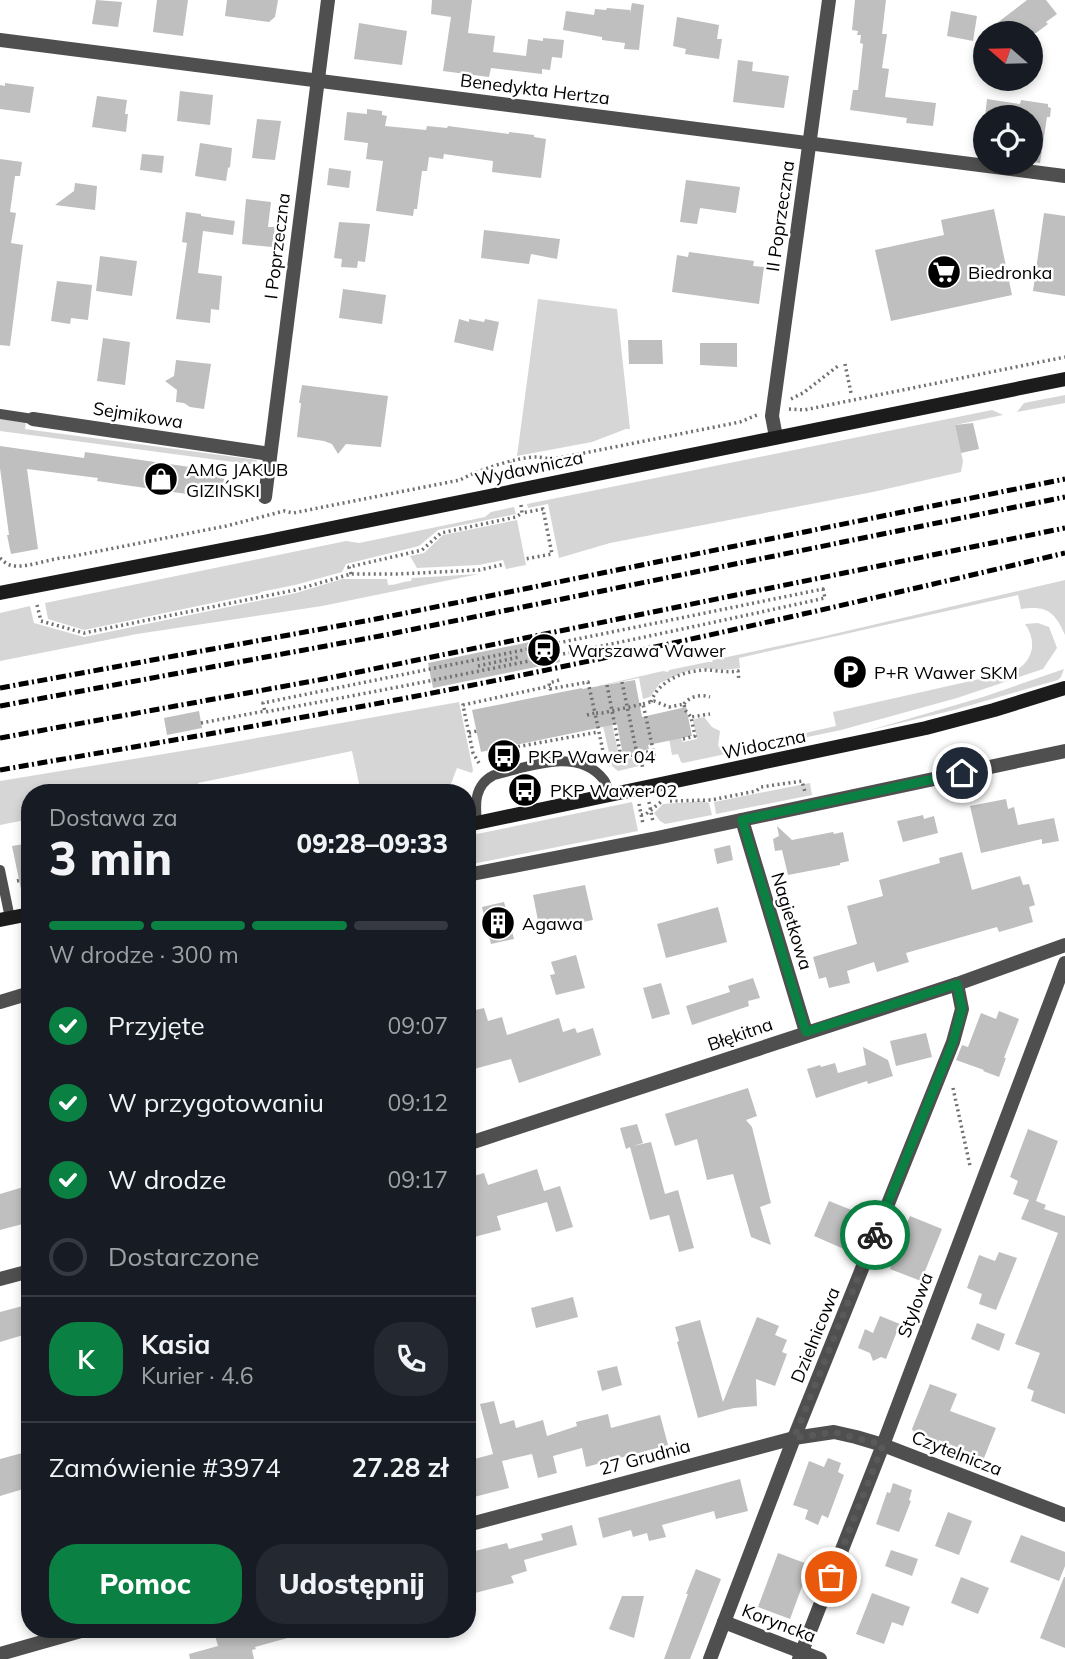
<!DOCTYPE html>
<html lang="pl">
<meta charset="utf-8">
<style>
:root{--surface:#171b24;--page:#242831;--text:#f1f3f6;--muted:#9ea1a6;--line:#363941;--accent:#0b8043}
body{margin:0;font-family:Mulish,sans-serif;background:var(--page);color:var(--text);height:100vh;display:flex;flex-direction:column;font-size:26px;white-space:nowrap}
*{box-sizing:border-box;margin:0}
p{font-size:23px;color:var(--muted)}
.icon{flex:none;width:38px;height:38px;fill:none;stroke:currentColor;stroke-width:2;stroke-linecap:round;stroke-linejoin:round}
.map{position:relative;flex:1;overflow:hidden}
.drawer{position:absolute;left:21px;top:784px;width:455px;height:854px;display:flex;flex-direction:column;background:var(--surface);border-radius:28px;box-shadow:0 4px 10px #0003}
.drawer>*{flex:none}
.needle{width:46px;rotate:290deg}
.tools{position:absolute;left:973px;top:21px;display:grid;gap:14px}
.tools a{display:grid;place-items:center;width:70px;height:70px;border-radius:50%;background:var(--surface);box-shadow:0 4px 10px #0003;font-size:35px}
.pin{position:absolute;display:grid;place-items:center;width:60px;height:60px;color:#fff;margin:-30px;border:4px solid #fff;border-radius:50%;box-shadow:0 2px 7px #0007}
.courier{position:absolute;display:grid;place-items:center;width:70px;height:70px;margin:-35px;border:5px solid #0b8043;border-radius:50%;background:#fff;color:#222;box-shadow:0 2px 9px #0007}
.summary em{font-style:normal;font-weight:800}
.summary div{display:flex;flex-direction:column-reverse}
.summary{display:flex;align-items:center;justify-content:space-between;height:119px;padding:0 28px}
h1{font-size:46px;font-weight:800;line-height:52px}
.bar{display:grid;grid-template-columns:repeat(4,1fr);gap:10px 7px;align-content:center;height:84px;padding:0 28px}
.bar i{height:9px;border-radius:5px;background:var(--line)}
.bar .selected{background:var(--accent)}
.bar p{grid-column:span 4}
.line{display:flex;align-items:center;gap:18px;padding:0 28px;border-top:2px solid var(--line)}
.line div{flex:1}
.round{display:grid;place-items:center;flex:none;width:74px;height:74px;border-radius:28px;background:var(--page)}
ol{padding:0 28px;list-style:none}
li{display:flex;align-items:center;gap:21px;height:77px}
li p{margin-inline-start:auto}
li .icon{padding:7px;border-radius:50%;background:var(--accent);color:#fff;stroke-width:4}
li:last-child{color:var(--muted)}
li i{width:38px;height:38px;border:4px solid var(--line);border-radius:50%}
.cta{display:flex;gap:14px;margin-top:auto;padding:14px 28px}
.cta a{flex:1;height:80px;border-radius:28px;background:var(--accent);color:#fff;font-size:28px;font-weight:800;line-height:80px;text-align:center}
.cta a+a{background:var(--page);color:var(--text)}
.map>svg:first-child{display:block}
.green{fill:#d6d6d6}
.building{fill:#bfbfbf}
.lines{fill:none;stroke-linecap:round;stroke-linejoin:round}
.path{stroke:#717171;stroke-width:3.5;stroke-dasharray:2 3.5;stroke-linecap:butt}
.lane{stroke:#4f4f4f;stroke-width:10}
.street{stroke:#4f4f4f;stroke-width:14}
.secondary{stroke:#1c1c1c;stroke-width:14}
.rail{stroke:#000;stroke-width:5;stroke-dasharray:10 3.5 2 3.5;stroke-linecap:butt}
.done{stroke:#595959;stroke-width:7;stroke-dasharray:0 12.6}
.route{stroke:#0b8043;stroke-width:9}
.labels{text-anchor:middle;dominant-baseline:central;stroke-width:5;stroke-linejoin:round;paint-order:stroke}
.street-label{font-size:18px;fill:#000;stroke:#fff}
.poi-label{font-size:18px;fill:#000;stroke:#fff;text-anchor:start}
</style>
<div class="map">
<svg width="1065" height="1659" viewBox="0 0 1065 1659">
<rect width="100%" height="100%" fill="#fff"/>
<g class="green">
<path d="M538,299l79,10 13,120h-4l-34,13 -75,14z"/>
<path d="M1065,395v8l-48,9 7,-9z"/>
<path d="M992,410l11,5 -48,10 8,36 -2,11 -88,20 -263,51 -51,15 -11,-54 -20,4 -1,-4z"/>
<path d="M0,418l26,4 -1,7 232,31 -1,5 -256,-34z"/>
<path d="M514,507l2,7 -78,16 -19,16 -73,18 -4,8 -47,13 -35,7v1l-176,37 -36,-11 -3,-16 301,-62 13,2 126,-26 6,-5z"/>
<path d="M517,520l9,45 -20,4 -3,-9 -24,5 -62,3 -7,-12 14,-3 19,-18z"/>
<path d="M479,574l-157,32 -185,28 -137,27v-48l30,-7 4,17 50,14 212,-44 46,-14h45l1,6c10,0 15,-4 23,-4l1,-3z"/>
<path d="M1065,580v55c-10,-23 -18,-30 -44,-26l-3,-14 -279,63 1,10 -16,2 -24,-2 -16,4 -24,11 -10,14 -7,2 -4,-21 -34,7 -8,9 1,-8 65,-15 5,1 1,-2 39,-8h4l1,-2 108,-23z"/>
<path d="M1038,623l11,4 8,21 -14,21 -86,29 -116,32 -158,33 -2,-1 -3,-8 -6,1 -6,-33 1,-12 16,32 14,-3 -4,-18 2,-2 9,-2 8,10 8,4 -2,15 7,1v4h6v-3l12,-1 93,-21 -3,-14 182,-41c19,-11 22,-30 10,-47z"/>
<path d="M1064,669l-3,8 -3,3 -104,30 -87,21 116,-34z"/>
<path d="M459,702l14,68 -1,3 -15,-5 -8,21 10,4h-98l-9,-42 -154,32 2,10h-170v26l-30,6v-44l212,-35z"/>
<path d="M610,715l10,45 17,-3 2,9 -21,5 -6,-5 -11,-49z"/>
<path d="M810,783l2,12 -96,19 -2,-12z"/>
<path d="M703,801l6,2 3,12 -47,9 -5,-3 -6,-8 9,-9z"/>
<path d="M632,802l6,29 -171,34v-29z"/>
</g>
<g class="building">
<path d="M96,0l26,2 -4,25 -26,-3z"/>
<path d="M157,0h31l-5,36 -30,-4z"/>
<path d="M227,0h51l-3,17 -6,5 -44,-6z"/>
<path d="M432,0h40l-4,33 27,3 -2,16 33,4 2,-17 15,2v-3l21,2 -2,18 -10,-1 -2,13 -8,-1v5l-51,-6 -2,9 -46,-6 8,-54 -20,-3z"/>
<path d="M855,0h31l-4,34h5l-5,34 7,1 -4,28 51,6 -3,23 -27,-3 1,-5 -57,-8 3,-20h5l5,-46 -3,-1 1,-8h-4l1,-4 -6,-1z"/>
<path d="M1027,0h19l11,14 -11,8 2,2 -12,9h-52z"/>
<path d="M632,3l12,2 -5,45 -15,-1 1,-6 -23,-3v-3l-39,-7 3,-19 28,4 1,-6 11,1 1,-2 23,2v3z"/>
<path d="M951,11l26,5 -4,25 -26,-5z"/>
<path d="M677,17l42,8 -2,14h5l-3,20 -34,-5 1,-5 -13,-3z"/>
<path d="M359,23l48,8 -5,34 -48,-6z"/>
<path d="M738,60l15,2 -1,9 37,5 -5,32 -51,-6z"/>
<path d="M5,83l29,4 -4,26 -30,-4v-24l5,1z"/>
<path d="M180,91l33,4 -3,30 -33,-4z"/>
<path d="M97,96l30,4 -2,14h3l-2,18 -34,-5z"/>
<path d="M987,99l33,5 1,-4 27,4v3l3,1 -1,9h-3l-7,46 -9,-1v-45h-46z"/>
<path d="M367,109l15,2v4l5,1 -2,10 41,4 1,-4 20,2 1,-2 61,8v-2l25,3v2l12,2 -5,39 -49,-6 1,-11 -49,-7 -1,5 -14,-2 -2,14h-5l-5,38h-3l-1,7 -37,-5 7,-50 -17,-2 2,-16 -24,-3 3,-28 20,2z"/>
<path d="M257,119l24,2 -6,39 -23,-2z"/>
<path d="M200,143l32,5 -2,19 -2,1 -2,13 -31,-5z"/>
<path d="M142,154l22,2 -2,17 -22,-3z"/>
<path d="M0,159l22,3 -2,14h-5l-5,36 6,1 -5,30 12,2 -13,101 -10,-1z"/>
<path d="M329,168l22,3 -2,17 -22,-3z"/>
<path d="M686,180l54,7 -4,26 -36,-5 -3,16 -17,-2z"/>
<path d="M75,183l22,3 -2,24 -40,-5 19,-14z"/>
<path d="M246,199l25,3 -3,25h7l-3,20 -30,-3z"/>
<path d="M994,209l18,86 -121,26 -16,-71 69,-15 -3,-15z"/>
<path d="M186,212l15,2v2l34,5 -2,14 -30,-4 -5,42 24,3 -3,34 -8,-1 -1,14 -34,-4 11,-76 -5,-1z"/>
<path d="M1044,213l21,3v80l-32,-5z"/>
<path d="M339,222l31,2 -5,38 -7,-1 -1,7 -16,-1 1,-8 -8,-1z"/>
<path d="M484,230l76,9 -3,20 -26,-5 -2,10 -48,-6z"/>
<path d="M689,252l65,9 -1,5 11,1 -5,37 -87,-12 5,-37 11,2z"/>
<path d="M100,256l37,5 -5,35 -36,-5z"/>
<path d="M57,281l35,4 -4,35 -17,-2 -1,6 -19,-3z"/>
<path d="M343,289l43,6 -4,29 -43,-6z"/>
<path d="M459,319l10,3v-3l15,3 1,-3 14,3 -6,29 -39,-9z"/>
<path d="M103,338l27,4 -5,43 -28,-4z"/>
<path d="M628,340h34l1,24h-34z"/>
<path d="M700,343h37v24l-37,-2z"/>
<path d="M176,360l35,4 -7,45 -14,-2 -6,-4 -8,-1 1,-12 -12,-9 9,-5z"/>
<path d="M302,385l86,11 -7,51 -35,-3 -8,10 -6,-10 -8,-3 -27,-4 4,-34h-2z"/>
<path d="M973,423l6,26 -18,4 -6,-28z"/>
<path d="M0,446l84,12 1,-6 140,20 -4,27 -124,-18 1,-3 -71,-9 11,80 -27,5 -4,-19h2l-9,-67z"/>
<path d="M530,642l2,8 24,-5 4,17 -127,26 -5,-25z"/>
<path d="M635,680l7,37 44,-10 6,29 -44,9 1,4 -26,6 -6,-31 -136,28 -9,-42 110,-22v1z"/>
<path d="M199,711l3,17 -35,7 -3,-17z"/>
<path d="M1006,799l2,10 6,-2 4,18 36,-7 5,23 -17,3v-5l-61,14 -11,-47z"/>
<path d="M923,815l1,4 10,-3 4,17 -35,9 -6,-21z"/>
<path d="M777,826l15,14 41,-8 1,2 9,-2 6,29 -9,2v2l-52,10 -6,-25 -7,1 -2,-12 6,-3z"/>
<path d="M30,843v55l-7,1 -11,-53z"/>
<path d="M730,845l3,15 -16,4 -3,-15z"/>
<path d="M962,852l10,38 48,-14 3,9 6,-1 6,21 -6,2 4,15 -34,10 -2,-5 -91,26 3,9 -32,10 -3,-10 -27,9 3,12 -21,5 -3,-11 -7,2 -6,-22 44,-13 -10,-38 36,-10 -4,-16 61,-17 -1,-5z"/>
<path d="M585,885l8,35 -53,11 -7,-36z"/>
<path d="M504,902l10,37 -23,5 -9,-37z"/>
<path d="M718,907l9,35 -61,16 -9,-34z"/>
<path d="M576,955l9,33 -29,7 -6,-20 5,-1 -4,-12z"/>
<path d="M753,978l7,20 -12,3 1,5 -57,19 -6,-19 44,-14 -2,-6z"/>
<path d="M661,983l9,31 -18,5 -9,-31z"/>
<path d="M484,1008l4,13 14,-4 5,18 52,-17 4,14 12,-4 2,5 16,-5 8,27 -82,28 -8,-24 -37,10 -1,-4 -6,1v-54z"/>
<path d="M999,1011l20,8 -15,39h2l-7,19 -16,-6 1,-1 -28,-10 6,-15 6,2 13,-34 15,6z"/>
<path d="M926,1033l6,24 -36,9 -6,-25z"/>
<path d="M863,1047l25,13 5,16 -25,8 -1,-3 -51,17 -9,-29 13,-4 1,2 14,-4 3,10 28,-8z"/>
<path d="M748,1088l9,28 -11,4 6,7 19,76 -11,4 11,38 -20,-8 -18,-63 -26,6 -10,-41 -22,7 -10,-32z"/>
<path d="M637,1124l6,19 -10,3 18,-4 14,52 13,-4 16,58 -15,4 -10,-37 -19,5 -20,-73 -4,2 -6,-21z"/>
<path d="M1028,1129l30,12 -22,60 10,4 -2,4 21,7v198l-34,-13 3,-10 -7,-3 13,-35 -25,-9 43,-111 -37,-14 8,-19 -16,-6 5,-13 -8,-4z"/>
<path d="M537,1169l7,22 16,-5 13,41 -17,5 -9,-30 -50,14 4,14 -31,8 -3,-11v-49l17,-5 4,12z"/>
<path d="M30,1185v37l-30,8v-36z"/>
<path d="M829,1201l30,12 -15,36 -30,-13z"/>
<path d="M910,1216l32,13 -21,52 -31,-12 2,-7 -3,-2 8,-18 8,-20 2,1z"/>
<path d="M999,1252l18,6 -21,52 -17,-6 3,-10 -15,-6 12,-33 16,6z"/>
<path d="M573,1297l5,20 -42,11 -5,-20z"/>
<path d="M30,1304v29l-30,9v-30z"/>
<path d="M880,1316l20,8 -14,35 -5,-2 -8,4 -3,-8 -12,-5 7,-19 8,4z"/>
<path d="M757,1317l22,9 -4,9 12,5 -5,12 5,2 -12,32 -19,-7 1,27 -23,2 -36,10 -21,-76 2,-1 -4,-14 25,-7 23,82z"/>
<path d="M977,1323l28,11 -6,17 -28,-12z"/>
<path d="M617,1366l5,19 -20,6 -5,-20z"/>
<path d="M930,1384l27,10 -7,17 46,17 -12,30 -45,-18 -1,3 -23,-9 -3,-5z"/>
<path d="M494,1401l6,23 14,-4 2,8 27,-8 4,16 30,-10 -1,-4 32,-8 3,14 49,-13 8,30 -82,22 -4,-19 -29,8 4,17 -19,5 -6,-24 -30,7 7,27 -39,10 -3,-11v-26l26,-7 -13,-50z"/>
<path d="M30,1451v36l-30,9v-37z"/>
<path d="M828,1458l13,5 -3,9 6,3 -16,43 -6,-3 -4,10 -13,-6 3,-9 -15,-5 16,-44 15,6z"/>
<path d="M740,1479l8,32 -32,8 -2,-8 -52,14 4,12 -17,4 -2,-8 -14,4 -2,-7 -28,8 -5,-20z"/>
<path d="M893,1483l19,7 -3,10 2,1 -12,31 -23,-8 11,-32 3,1z"/>
<path d="M948,1512l24,9 -13,34 -24,-9z"/>
<path d="M572,1525l5,20 -53,15 3,11 -16,5 3,7 -47,12v-42l40,-10 2,6 34,-9 -2,-6z"/>
<path d="M1021,1535l44,17v14l-6,15 -49,-19z"/>
<path d="M891,1550l27,9 -6,17 -27,-10z"/>
<path d="M778,1553l32,12 -20,54 -32,-12z"/>
<path d="M696,1569l25,10 -31,80h-26l24,-65h-2z"/>
<path d="M961,1577l28,11 -11,26 -27,-11z"/>
<path d="M1064,1577h1v71l-25,-10z"/>
<path d="M872,1593l38,14 -7,19 -11,-4 -8,22 -28,-10z"/>
<path d="M622,1596h22l-10,42 -25,-9z"/>
<path d="M213,1629h88l1,5 -47,13 1,2 -4,1 2,9h-64l-1,-5 29,-8z"/>
</g>
<g class="lines">
<g class="path">
<path d="M845,364l6,29"/>
<path d="M791,399l12,-6 35,-27"/>
<path d="M789,409l15,1 261,-53"/>
<path d="M510,462l4,12"/>
<path d="M521,505l1,8 21,-4 9,45 -27,5"/>
<path d="M0,558c5,5 9,8 16,8 14,1 36,-8 53,-9l157,-31 58,-15 9,2 167,-33c18,-10 57,-23 77,-23 5,0 11,2 17,2l186,-37 17,-7"/>
<path d="M351,574l-2,-7 73,-17 19,-17 75,-16 6,-4"/>
<path d="M823,589l2,9c-186,41 -373,80 -560,114l-2,-9z"/>
<path d="M37,605l4,16 43,12 211,-43 56,-16h47l81,-4 26,-6"/>
<path d="M543,653l10,-2"/>
<path d="M478,666l41,-9"/>
<path d="M559,680l-10,3 1,6 38,-7 7,31h7l41,-9 11,50v10"/>
<path d="M622,682l15,72"/>
<path d="M607,685l14,72 32,-6"/>
<path d="M651,702c7,-21 32,-31 54,-32 11,0 21,3 33,1l1,10"/>
<path d="M643,704l11,-3 15,6 15,-3 1,6 6,7"/>
<path d="M684,704c6,-8 17,-10 26,-7"/>
<path d="M587,715l8,-2 10,48"/>
<path d="M201,723l64,-12"/>
<path d="M469,733l8,-2"/>
<path d="M683,739l12,-3 -4,-19 19,-3"/>
<path d="M640,754l3,16"/>
<path d="M515,756l1,-9 82,-15"/>
<path d="M479,763l-6,-10 -10,-48 87,-19"/>
<path d="M670,801l41,-1 45,-9 5,-4 41,-6 3,11"/>
<path d="M649,802l4,20"/>
<path d="M639,804l4,20"/>
<path d="M641,815l5,-1 16,-13"/>
<path d="M17,881l13,-3"/>
<path d="M953,1088l17,78"/>
<path d="M101,1636l26,-7"/>
</g>
<g class="lane">
<path d="M0,414l33,5"/>
<path d="M477,823c-2,-19 -3,-38 17,-48 34,-8 84,-29 110,5 3,4 4,11 5,16"/>
<path d="M0,870l10,48"/>
</g>
<g class="street">
<path d="M0,40l1065,136"/>
<path d="M33,419l237,35"/>
<path d="M776,437l-4,-21 57,-416"/>
<path d="M265,497l63,-497"/>
<path d="M742,820l64,212"/>
<path d="M467,875l190,-37 408,-87"/>
<path d="M0,1002l30,-9"/>
<path d="M467,1144l490,-160 108,-39"/>
<path d="M0,1279l30,-8"/>
<path d="M467,1525l327,-87 40,-6 22,5 27,8 182,70"/>
<path d="M724,1622l96,37"/>
<path d="M0,1654l88,-25"/>
<path d="M710,1659l84,-221 159,-396 9,-33 -5,-25"/>
<path d="M799,1659l84,-214 182,-482"/>
</g>
<g class="secondary">
<path d="M0,593l263,-51 802,-163"/>
<path d="M467,825l459,-97 68,-18 71,-22"/>
<path d="M0,920l30,-6"/>
</g>
<g class="rail">
<path d="M0,688l376,-69 689,-140"/>
<path d="M0,706l380,-70 685,-139"/>
<path d="M0,738l324,-59 741,-151"/>
<path d="M0,770c156,-27 312,-53 468,-84 200,-40 399,-86 597,-133"/>
</g>
</g>
<g class="lines">
<path class="done" d="M831,1577l52,-132 -49,-13 -40,6 81,-203"/>
<path class="route" d="M875,1235l78,-193 9,-33 -5,-25 -151,48 -64,-212 220,-47"/>
</g>
<defs>
<g id="supermarket-disc" transform="scale(1.75)"><circle r="9.5" fill="#000" stroke="#fff"/><path d="M-6-5.5h2.5l.6 2H6L4.5 2H-2.5L-4.4-4H-6ZM-1.5 3.2a1.3 1.3 0 1 0 .1 0ZM3 3.2a1.3 1.3 0 1 0 .1 0Z" fill="#fff"/></g>
<g id="shop-disc" transform="scale(1.75)"><circle r="9.5" fill="#000" stroke="#fff"/><path d="M-5-2.5h2.3a2.7 3.5 0 0 1 5.4 0H5L5.5 6h-11ZM-1.5-2.5h3a1.5 2.3 0 0 0-3 0Z" fill="#fff"/></g>
<g id="station-disc" transform="scale(1.75)"><circle r="9.5" fill="#000" stroke="#fff"/><path d="M-3-6H3Q5-6 5-4V2Q5 4 3 4L4.5 6H3L1.5 4h-3L-3 6H-4.5L-3 4Q-5 4-5 2V-4Q-5-6-3-6ZM-3.5-4v3h7v-3ZM-3.5 1v1.5H-2V1ZM2 1v1.5H3.5V1Z" fill="#fff"/></g>
<g id="parking-disc" transform="scale(1.75)"><circle r="9.5" fill="#000" stroke="#fff"/><path d="M-3.5-5.5H1a3.5 3.5 0 0 1 0 7H-1V5.5H-3.5ZM-1-3.4V-.6H.8a1.4 1.4 0 0 0 0-2.8Z" fill="#fff"/></g>
<g id="bus-disc" transform="scale(1.75)"><circle r="9.5" fill="#000" stroke="#fff"/><path d="M-5-6H5V4H4V6H2V4H-2V6H-4V4H-5ZM-3.5-4V0h7V-4ZM-3.5 1.2v1.5H-2V1.2ZM2 1.2v1.5H3.5V1.2Z" fill="#fff"/></g>
<g id="building-disc" transform="scale(1.75)"><circle r="9.5" fill="#000" stroke="#fff"/><path d="M-4-6H4V6H1V3H-1V6H-4ZM-2.5-4.3h1.7v1.8h-1.7ZM.8-4.3h1.7v1.8H.8ZM-2.5-1h1.7V.8h-1.7ZM.8-1h1.7V.8H.8Z" fill="#fff"/></g>
</defs>
<g fill-rule="evenodd">
<use href="#supermarket-disc" x="944" y="272"/>
<use href="#shop-disc" x="161" y="479"/>
<use href="#station-disc" x="544" y="650"/>
<use href="#parking-disc" x="850" y="672"/>
<use href="#bus-disc" x="504" y="756"/>
<use href="#bus-disc" x="525" y="790"/>
<use href="#building-disc" x="498" y="923"/>
</g>
<g class="labels">
<g class="street-label">
<text transform="translate(535 89) rotate(7)">Benedykta Hertza</text>
<text transform="translate(780 216) rotate(-82)">II Poprzeczna</text>
<text transform="translate(277 246) rotate(-83)">I Poprzeczna</text>
<text transform="translate(138 415) rotate(9)">Sejmikowa</text>
<text transform="translate(529 468) rotate(-12)">Wydawnicza</text>
<text transform="translate(764 744) rotate(-12)">Widoczna</text>
<text transform="translate(792 921) rotate(73)">Nagietkowa</text>
<text transform="translate(740 1034) rotate(-19)">Błękitna</text>
<text transform="translate(915 1305) rotate(-69)">Stylowa</text>
<text transform="translate(815 1335) rotate(-68)">Dzielnicowa</text>
<text transform="translate(957 1453) rotate(21)">Czytelnicza</text>
<text transform="translate(645 1457) rotate(-15)">27 Grudnia</text>
<text transform="translate(779 1623) rotate(21)">Koryncka</text>
</g>
<g class="poi-label">
<text x="968" y="272">Biedronka</text>
<text x="186" y="469">AMG JAKUB<tspan x="186" dy="21">GIZIŃSKI</tspan></text>
<text x="568" y="650">Warszawa Wawer</text>
<text x="874" y="672">P+R Wawer SKM</text>
<text x="528" y="756">PKP Wawer 04</text>
<text x="550" y="790">PKP Wawer 02</text>
<text x="522" y="923">Agawa</text>
</g>
</g>
</svg>
<div class="tools">
<a><svg class="needle" viewBox="-14 -14 28 28"><path d="M0-13l5 13h-10z" fill="#e53935"/><path d="M0 13l5-13h-10z" fill="#9ea1a6"/></svg></a>
<a><svg class="icon" aria-label="locate" viewBox="0 0 24 24"><circle cx="12" cy="12" r="6"/><path d="M12 2v4M12 18v4M2 12h4M18 12h4"/></svg></a>
</div>
<div class="pin" style="left:831px;top:1577px;background:#ea580c"><svg class="icon" aria-label="bag" viewBox="0 0 24 24"><path d="M5 8h14l-1 12H6zM9 8a3 3 0 0 1 6 0"/></svg></div>
<div class="pin" style="left:962px;top:773px;background:#1f2937"><svg class="icon" aria-label="home" viewBox="0 0 24 24"><path d="M3 11l9-7 9 7M6 9v11h12V9"/></svg></div>
<div class="courier" style="left:875px;top:1235px"><svg class="icon" aria-label="bike" viewBox="0 0 24 24"><circle cx="6" cy="16" r="4"/><circle cx="18" cy="16" r="4"/><path d="M6 16l4-8h5l3 8M10 8l3 8H6M13 5h3"/></svg></div>
<section class="drawer">
<div class="summary"><div><h1>3 min</h1><p>Dostawa za</p></div><em>09:28–09:33</em></div>
<div class="bar"><i class="selected"></i><i class="selected"></i><i class="selected"></i><i></i><p>W drodze · 300 m</p></div>
<ol>
<li><svg class="icon" aria-label="check" viewBox="0 0 24 24"><path d="M5 12l5 5 9-10"/></svg>Przyjęte<p>09:07</p></li>
<li><svg class="icon" aria-label="check" viewBox="0 0 24 24"><path d="M5 12l5 5 9-10"/></svg>W przygotowaniu<p>09:12</p></li>
<li><svg class="icon" aria-label="check" viewBox="0 0 24 24"><path d="M5 12l5 5 9-10"/></svg>W drodze<p>09:17</p></li>
<li><i></i>Dostarczone</li>
</ol>
<div class="line" style="height:126px"><b class="round" style="background:var(--accent);color:#fff">K</b><div><b>Kasia</b><p>Kurier · 4.6</p></div><a class="round"><svg class="icon" aria-label="phone" viewBox="0 0 24 24"><path d="M5 4h4l2 5-3 2q2 4 5 5l2-3 5 2v4C11 20 4 13 5 4z"/></svg></a></div>
<div class="line" style="height:91px"><div>Zamówienie #3974</div><b>27.28 zł</b></div>
<div class="cta"><a>Pomoc</a><a>Udostępnij</a></div>
</section>
</div>
